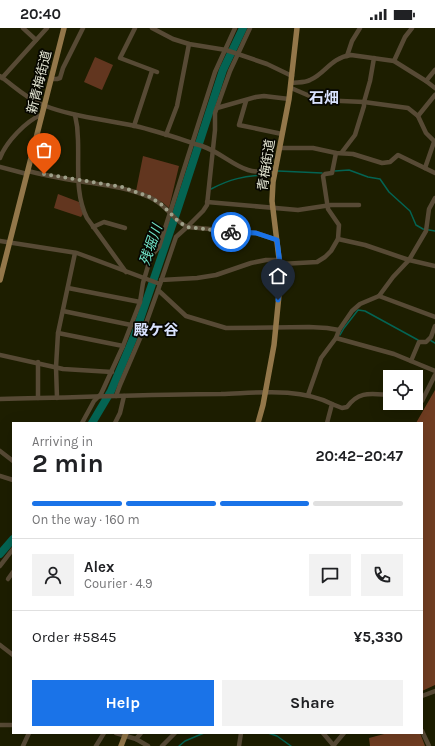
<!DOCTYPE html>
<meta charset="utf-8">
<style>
:root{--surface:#fff;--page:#f2f2f2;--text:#202124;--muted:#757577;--line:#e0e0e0;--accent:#1a73e8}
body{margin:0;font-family:Karla,"Noto Sans JP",sans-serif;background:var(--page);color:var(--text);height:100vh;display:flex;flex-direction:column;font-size:15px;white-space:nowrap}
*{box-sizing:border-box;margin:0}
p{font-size:13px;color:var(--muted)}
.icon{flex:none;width:22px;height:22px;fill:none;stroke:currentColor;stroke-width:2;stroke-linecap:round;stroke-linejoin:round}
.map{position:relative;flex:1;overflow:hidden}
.sheet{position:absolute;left:12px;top:394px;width:411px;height:312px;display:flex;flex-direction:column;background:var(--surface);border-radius:0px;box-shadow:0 4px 16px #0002}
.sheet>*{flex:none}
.fabs{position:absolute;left:383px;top:342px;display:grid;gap:8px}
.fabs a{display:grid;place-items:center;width:40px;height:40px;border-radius:0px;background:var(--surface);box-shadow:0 4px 16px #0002;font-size:20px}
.pin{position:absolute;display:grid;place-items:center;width:34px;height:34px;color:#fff;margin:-41px -17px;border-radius:50% 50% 50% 0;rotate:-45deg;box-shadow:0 0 4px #0007}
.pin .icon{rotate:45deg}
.courier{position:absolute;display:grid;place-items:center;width:40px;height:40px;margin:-20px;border:3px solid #1a73e8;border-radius:50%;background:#fff;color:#222;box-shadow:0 1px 5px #0007}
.headline em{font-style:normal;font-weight:700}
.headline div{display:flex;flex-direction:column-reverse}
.headline{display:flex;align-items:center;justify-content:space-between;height:68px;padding:0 20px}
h1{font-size:26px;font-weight:700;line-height:30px}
.bar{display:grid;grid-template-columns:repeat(4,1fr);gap:6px 4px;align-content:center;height:48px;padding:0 20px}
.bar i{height:5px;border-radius:3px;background:var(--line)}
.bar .active{background:var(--accent)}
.bar p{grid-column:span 4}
.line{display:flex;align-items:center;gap:10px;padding:0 20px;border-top:1px solid var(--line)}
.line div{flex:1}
.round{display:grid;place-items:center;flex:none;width:42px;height:42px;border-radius:0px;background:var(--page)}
.action{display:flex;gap:8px;margin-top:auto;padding:8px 20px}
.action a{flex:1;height:46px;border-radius:0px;background:var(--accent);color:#fff;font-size:16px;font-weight:700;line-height:46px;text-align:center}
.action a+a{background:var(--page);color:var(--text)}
.status{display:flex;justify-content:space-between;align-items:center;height:28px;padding:0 20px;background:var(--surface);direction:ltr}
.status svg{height:11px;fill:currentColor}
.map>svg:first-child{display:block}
.green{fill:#62361f}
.forest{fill:#703d21}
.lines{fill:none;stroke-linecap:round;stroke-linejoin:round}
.stream{stroke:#046453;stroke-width:1.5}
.river{stroke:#046453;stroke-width:8}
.minor{stroke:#574a35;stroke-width:4.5}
.major{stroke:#93774a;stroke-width:5.5}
.done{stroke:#9ea089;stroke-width:4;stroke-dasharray:0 7.2}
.route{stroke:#1a73e8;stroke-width:5}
.labels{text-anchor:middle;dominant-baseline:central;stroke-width:3.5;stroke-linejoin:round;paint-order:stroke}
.street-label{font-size:13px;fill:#e4e6d3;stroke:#070700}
.water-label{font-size:14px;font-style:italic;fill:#71e4c8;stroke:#070700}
.quarter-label{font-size:15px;font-weight:bold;fill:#d9e2fe;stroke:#070700}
</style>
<div class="status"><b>20:40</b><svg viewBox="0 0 49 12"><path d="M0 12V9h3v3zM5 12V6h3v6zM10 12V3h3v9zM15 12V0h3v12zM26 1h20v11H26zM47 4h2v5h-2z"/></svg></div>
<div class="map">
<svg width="435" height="718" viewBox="0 0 435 718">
<rect width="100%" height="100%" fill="#1d1e00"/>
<g class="green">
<path d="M95,29l18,8 -11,25 -18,-8z"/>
<path d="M143,128l36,10 -10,42 -7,-6 -26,-11z"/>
<path d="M58,166l21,8 4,12 -2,3 -27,-9z"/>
</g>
<g class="forest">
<path d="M435,362v295l-13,6v-268h-6z"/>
<path d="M388,705h32l5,13h-55l-1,-8z"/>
</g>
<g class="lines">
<g class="stream">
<path d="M278,143l44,2"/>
<path d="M335,143l14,-1 19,7 12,2 9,13 21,19 6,14 7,4 12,2"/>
<path d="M211,161c19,-10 33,-13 54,-14"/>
<path d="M340,307l4,-7 14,-18 7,1 53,29"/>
<path d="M430,312l5,3"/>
<path d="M268,705l9,3 14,10"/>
<path d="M179,718l6,-5 19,-8"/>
</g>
<g class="river">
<path d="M92,395l19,-32 24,-57 42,-123 46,-141 20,-42"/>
<path d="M0,526l13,-15"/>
</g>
<g class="minor">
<path d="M23,0l13,12"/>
<path d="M135,0l-15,30 37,14"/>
<path d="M152,0l21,11 16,5 37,6 41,14 25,12"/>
<path d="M250,0l-20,43 -15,42v17l-8,75 -4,6 -16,16 -11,10 -18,53 28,26 40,12 83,-1 18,1 12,2"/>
<path d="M347,28l5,-15 8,-13"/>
<path d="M394,33l11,-24 7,-9"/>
<path d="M0,48c14,10 27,23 43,29 30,12 61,14 92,21 23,5 45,13 67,20 27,9 41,34 73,23"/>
<path d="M2,50l45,-50"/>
<path d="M51,51h6l3,-1 3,-10 20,-40"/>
<path d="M426,53l9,-11"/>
<path d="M291,55c6,-1 14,0 19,-3 16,-7 20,-22 41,-25l43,6 32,20 9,7"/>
<path d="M291,60l28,12 45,2 44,6 10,8 8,17 9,9"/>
<path d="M246,73l-7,24 43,9"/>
<path d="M217,80l39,-11 8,-1 25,3"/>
<path d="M75,87c2,8 3,17 3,25 1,26 -3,55 9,78l39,54"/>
<path d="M418,88l17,-21"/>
<path d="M134,98l18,-55"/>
<path d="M166,107l11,-29 12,-62"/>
<path d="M279,120h34l23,5 17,1 29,9 8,-1 8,-7 37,18"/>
<path d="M342,124l13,-17 9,-29v-4l6,-21 4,-23"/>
<path d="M0,130c6,-16 26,-37 41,-43"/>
<path d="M0,139l27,7"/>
<path d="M425,140l9,-26"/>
<path d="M28,143c17,4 34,8 51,10 24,4 47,6 70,16 17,7 24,23 38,30l69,6 21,7"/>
<path d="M207,174l91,8 33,-5h28"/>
<path d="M93,199l11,-5 21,6"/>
<path d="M338,211l27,6 44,15 26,6"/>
<path d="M0,213l77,12 83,31"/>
<path d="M281,236l36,-2 8,-5 6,-6 7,-12 1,-14 -11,-16 -5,-33 2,-2 7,-1 4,-20"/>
<path d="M161,252l36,-2 19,-3 35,-12 15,-3h14"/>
<path d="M68,260l72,14"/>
<path d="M379,268l56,21"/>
<path d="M63,283l68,14"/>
<path d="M58,305l65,13"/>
<path d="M336,310l58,16 41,17"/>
<path d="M0,327l63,14 49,3"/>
<path d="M411,333l8,-19h7l5,-5 4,-11"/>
<path d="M308,367l13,-37 15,-20 3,-8 13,-19 8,-7 19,-8 14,-19 16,-17 17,-29 3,-22 6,-11"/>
<path d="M116,368l4,-11 24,-56 14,-39"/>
<path d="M38,370v-36"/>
<path d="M57,370l-1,-31 2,-34 17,-80"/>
<path d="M0,371c74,-1 147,-5 221,-5 36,-1 78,-7 111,10l-5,19"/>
<path d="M416,374l6,-1 13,-26"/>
<path d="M332,376l10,4 5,-1c12,-17 25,-13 43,-12"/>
<path d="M82,395l12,-22 7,-7 22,-48 17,-44 3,-19 8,-27 8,-9 56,-175 20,-44"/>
<path d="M115,395l5,-10 4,-17"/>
<path d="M0,423l13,10"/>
<path d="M0,448l13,4"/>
<path d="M0,538l13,-17"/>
<path d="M8,551l5,-7"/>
<path d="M0,617l13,10"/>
<path d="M422,668l13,-5"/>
<path d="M0,697h13"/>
<path d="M422,703l7,15"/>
<path d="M116,705l20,6 12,7"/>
<path d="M323,705l11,13"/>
<path d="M136,711l5,-6"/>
<path d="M23,718l6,-13"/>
<path d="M96,718l8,-13"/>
<path d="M162,718l13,-13"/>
<path d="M239,718l2,-13"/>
<path d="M333,718l11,-13"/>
</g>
<g class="major">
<path d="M0,252l64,-252"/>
<path d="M258,395l5,-18 11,-60 7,-70 -9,-74 1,-19 16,-83 8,-71"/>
<path d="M121,718l5,-13"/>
</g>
</g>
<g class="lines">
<path class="done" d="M44,146l78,13 28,10 11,7 18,18 8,5 44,5"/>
<path class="route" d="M231,204l25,1 21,7 4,32 -3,28"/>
</g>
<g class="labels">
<g class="street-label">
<text transform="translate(39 54) rotate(-76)">新青梅街道</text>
<text transform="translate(266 137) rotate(-81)">青梅街道</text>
</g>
<g class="water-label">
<text transform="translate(151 217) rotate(-71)">残堀川</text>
</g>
<g class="quarter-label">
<text x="324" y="70">石畑</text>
<text x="156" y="302">殿ケ谷</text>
</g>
</g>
</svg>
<div class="fabs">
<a><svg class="icon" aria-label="locate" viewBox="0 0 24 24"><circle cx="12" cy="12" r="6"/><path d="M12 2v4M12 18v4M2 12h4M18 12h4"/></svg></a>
</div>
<div class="pin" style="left:44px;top:146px;background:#ea580c"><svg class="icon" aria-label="bag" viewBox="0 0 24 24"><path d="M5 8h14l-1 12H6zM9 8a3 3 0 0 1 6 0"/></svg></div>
<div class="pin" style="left:278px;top:272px;background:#1f2937"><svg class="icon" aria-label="home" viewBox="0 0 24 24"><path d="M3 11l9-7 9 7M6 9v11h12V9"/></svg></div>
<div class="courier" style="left:231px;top:204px"><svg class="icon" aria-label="bike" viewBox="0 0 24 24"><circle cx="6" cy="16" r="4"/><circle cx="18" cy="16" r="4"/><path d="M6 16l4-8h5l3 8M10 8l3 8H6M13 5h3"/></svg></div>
<section class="sheet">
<div class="headline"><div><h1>2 min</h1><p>Arriving in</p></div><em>20:42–20:47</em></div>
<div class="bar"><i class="active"></i><i class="active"></i><i class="active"></i><i></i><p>On the way · 160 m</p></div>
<div class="line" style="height:72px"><a class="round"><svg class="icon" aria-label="person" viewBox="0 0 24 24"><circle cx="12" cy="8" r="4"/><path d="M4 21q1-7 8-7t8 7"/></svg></a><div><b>Alex</b><p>Courier · 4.9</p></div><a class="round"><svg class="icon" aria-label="chat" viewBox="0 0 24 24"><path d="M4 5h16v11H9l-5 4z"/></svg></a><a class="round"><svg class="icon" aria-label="phone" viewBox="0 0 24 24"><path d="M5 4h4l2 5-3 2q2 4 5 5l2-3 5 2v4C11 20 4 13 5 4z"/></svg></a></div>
<div class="line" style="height:52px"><div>Order #5845</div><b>¥5,330</b></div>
<div class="action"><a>Help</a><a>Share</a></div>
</section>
</div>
